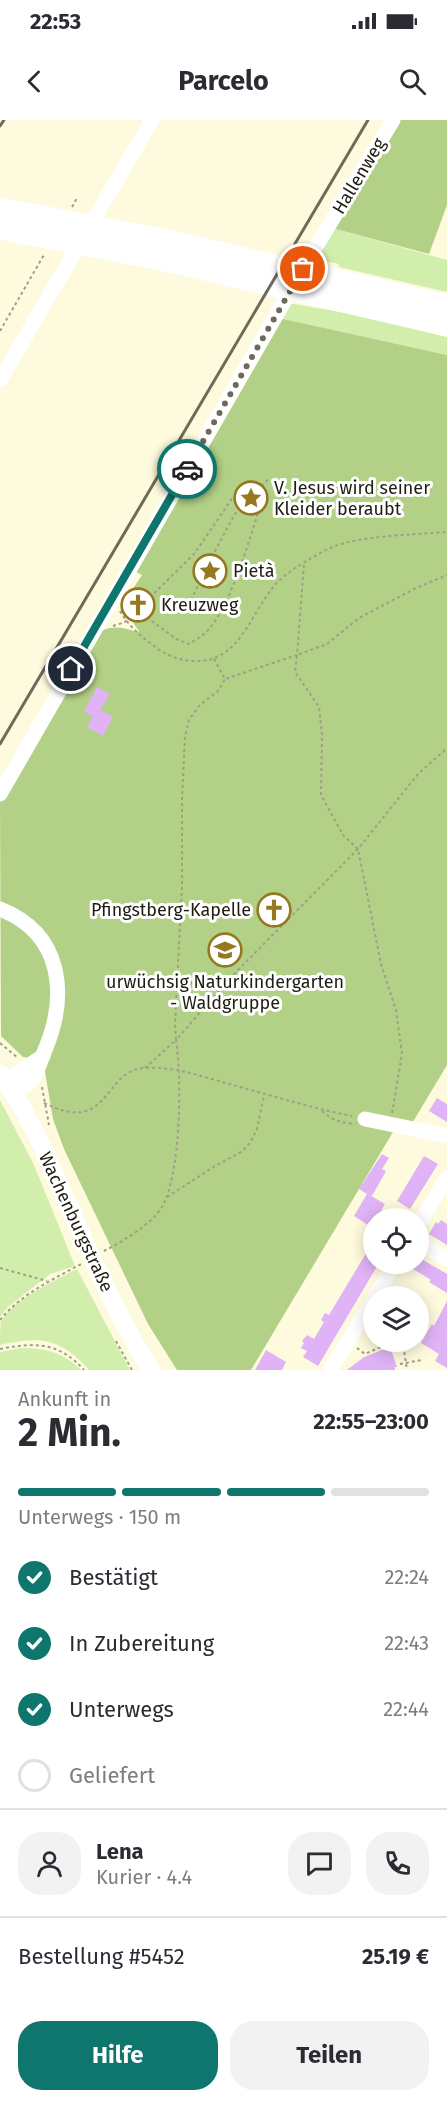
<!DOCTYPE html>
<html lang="de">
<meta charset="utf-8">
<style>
:root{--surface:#fff;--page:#f2f2f3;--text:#2b2b33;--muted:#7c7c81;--line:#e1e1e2;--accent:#0f766e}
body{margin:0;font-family:"Fira Sans",sans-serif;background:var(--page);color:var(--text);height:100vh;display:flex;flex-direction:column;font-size:22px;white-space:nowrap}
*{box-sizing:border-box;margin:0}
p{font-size:20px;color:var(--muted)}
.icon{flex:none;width:33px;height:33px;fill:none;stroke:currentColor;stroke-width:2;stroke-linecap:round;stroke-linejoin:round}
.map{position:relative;height:1250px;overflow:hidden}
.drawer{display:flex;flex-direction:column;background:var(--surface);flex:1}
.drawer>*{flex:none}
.fabs{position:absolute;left:363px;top:1088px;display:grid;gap:12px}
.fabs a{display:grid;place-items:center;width:66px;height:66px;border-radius:50%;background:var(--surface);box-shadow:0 3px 15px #0003;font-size:30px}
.pin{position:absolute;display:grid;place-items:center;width:51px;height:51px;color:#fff;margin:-26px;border:3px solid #fff;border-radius:50%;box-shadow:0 2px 6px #0007}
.courier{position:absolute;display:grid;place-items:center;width:60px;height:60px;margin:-30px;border:4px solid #0f766e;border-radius:50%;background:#fff;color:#222;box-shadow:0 2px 8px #0007}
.head em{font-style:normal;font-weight:700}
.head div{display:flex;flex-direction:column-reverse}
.head{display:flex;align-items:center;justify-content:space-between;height:102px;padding:0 18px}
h1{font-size:39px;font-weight:700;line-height:45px}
.bar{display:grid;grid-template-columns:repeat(4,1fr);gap:9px 6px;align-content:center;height:72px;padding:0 18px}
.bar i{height:8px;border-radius:4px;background:var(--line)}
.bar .on{background:var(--accent)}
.bar p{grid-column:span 4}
.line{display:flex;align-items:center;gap:15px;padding:0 18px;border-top:2px solid var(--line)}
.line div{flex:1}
.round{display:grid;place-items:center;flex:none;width:63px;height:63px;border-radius:24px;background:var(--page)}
ol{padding:0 18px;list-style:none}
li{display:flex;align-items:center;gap:18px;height:66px}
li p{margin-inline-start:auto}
li .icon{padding:6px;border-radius:50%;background:var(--accent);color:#fff;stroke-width:4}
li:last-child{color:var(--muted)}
li i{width:33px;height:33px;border:3px solid var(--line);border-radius:50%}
.primary-button{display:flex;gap:12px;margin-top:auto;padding:12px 18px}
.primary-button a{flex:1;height:69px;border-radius:24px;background:var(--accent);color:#fff;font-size:24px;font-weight:700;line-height:69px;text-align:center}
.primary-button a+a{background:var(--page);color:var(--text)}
.status{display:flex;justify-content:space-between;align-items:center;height:42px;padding:0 30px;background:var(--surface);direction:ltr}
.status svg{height:16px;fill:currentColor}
header{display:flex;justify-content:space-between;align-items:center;height:78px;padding:0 18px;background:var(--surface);font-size:27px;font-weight:700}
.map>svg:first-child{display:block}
.green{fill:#d2eeac}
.forest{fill:#b2d186}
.building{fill:#e0b2f6}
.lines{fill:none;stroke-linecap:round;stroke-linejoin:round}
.path{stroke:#a19e88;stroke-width:2;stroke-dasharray:3 3;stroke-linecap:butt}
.minor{stroke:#fff;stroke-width:15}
.major{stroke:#fff;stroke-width:18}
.highway{stroke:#fff;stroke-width:21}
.rail{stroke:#6d6b5a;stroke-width:3}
.done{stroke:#6c6a59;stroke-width:6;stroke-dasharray:0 10.8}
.route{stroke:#0f766e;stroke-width:8}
.labels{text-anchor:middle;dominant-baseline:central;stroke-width:6;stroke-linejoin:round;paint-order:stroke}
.street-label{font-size:18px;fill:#1e1d12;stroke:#fff}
.poi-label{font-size:18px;fill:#1e1d12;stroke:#fff;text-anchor:start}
</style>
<div class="status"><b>22:53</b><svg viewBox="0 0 49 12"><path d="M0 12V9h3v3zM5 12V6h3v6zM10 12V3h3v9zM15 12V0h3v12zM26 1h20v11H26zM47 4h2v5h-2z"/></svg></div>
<header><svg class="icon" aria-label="back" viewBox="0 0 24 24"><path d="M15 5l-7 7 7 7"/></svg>Parcelo<svg class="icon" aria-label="search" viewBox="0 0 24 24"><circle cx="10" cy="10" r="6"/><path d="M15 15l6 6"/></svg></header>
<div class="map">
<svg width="447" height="1250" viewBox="0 0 447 1250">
<rect width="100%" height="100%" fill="#fefadd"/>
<g class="green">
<path d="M332,108l115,32v32l-108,-25v-3l-22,-5z"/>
<path d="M288,183l64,11 95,23v18l-168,-37z"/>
<path d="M0,980l34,65 41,101 -25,8 -42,33 -8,10z"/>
<path d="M77,1149l53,101h-41c-29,-32 -48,-34 -89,-25 0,-6 0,-17 1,-23 10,-21 56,-43 76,-53z"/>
<path d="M21,1228c24,0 42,4 60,22h-81v-18z"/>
</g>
<g class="forest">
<path d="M398,0h49v85l-18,49 -97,-26z"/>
<path d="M279,198l168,37v710l-36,60 -12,-3 -148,248h-74l-29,-46 -84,-175 -11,-30 -10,-59 -20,-3 -22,-21 -1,-236 101,-169c14,-6 23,-3 36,1l2,-1 -13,-18 -3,-9 19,-29 -8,-4z"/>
</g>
<g class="building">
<path d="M97,567l13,7 -10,16 13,7 -10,19 -16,-9 6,-10 -9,-6z"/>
<path d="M437,978l10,6v18l-18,-11z"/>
<path d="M382,1034l7,4 -7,11 4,2 -14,25 -4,-2 17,10 -8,14h-3l-3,9 -17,-11 13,-22 -8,-5z"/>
<path d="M424,1036l14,8 -28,45 -13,-8z"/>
<path d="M441,1100l6,4v21l-18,-11 7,-12 2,2z"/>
<path d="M374,1120v23h5l-61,103 -15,-9 4,-6 -6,-3 3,-5 -2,-2 5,-6 7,4 10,-17 -3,-2 4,-7 4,2z"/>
<path d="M418,1137l29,17v19l-18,-11 2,-2 -26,-16 13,-1z"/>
<path d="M447,1181v67l-12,-7 4,-7 -18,-11 11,-19 2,2z"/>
<path d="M390,1227l7,20h-2v3h-48l17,-13z"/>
<path d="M266,1230l20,12 -4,8h-27z"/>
</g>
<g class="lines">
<g class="path">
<path d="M72,87l5,-9"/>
<path d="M0,211l45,-78"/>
<path d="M258,371l11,-13"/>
<path d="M137,490l58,-57 38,-56 5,-1 7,2"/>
<path d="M120,491c9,16 23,27 38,38 11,7 21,11 34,12 47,3 57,-45 82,-75 12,-14 32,-25 48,-34 28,-17 91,-17 125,-20"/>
<path d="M113,506l12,-4 12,-12 39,29 13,5c6,-4 14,-8 19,-14 24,-26 42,-94 54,-129l-4,-10 -9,1c-24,36 -42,75 -61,114"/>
<path d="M214,539l11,20 72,-24 7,-91"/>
<path d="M178,862l23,1 27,-4"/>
<path d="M0,923l18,15"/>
<path d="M145,948l31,-28 -1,-16 7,-138v-86l3,-63 4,-17 11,-15 18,-14 7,-12"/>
<path d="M42,967l7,38"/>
<path d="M44,983c67,33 58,-32 100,-35 29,-2 57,8 85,16 41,11 82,24 123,32"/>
<path d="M322,991c9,9 20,12 33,13"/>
<path d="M392,993l10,-59 -6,-44 -15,-46 -23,-115 -15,-14 -22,-40 1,-60 -3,-28 -24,-35 2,-17 30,-11 32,-26 55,-29 33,-14"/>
<path d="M167,1077l48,-31 26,-14 9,-9 7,-14 7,-34"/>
<path d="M104,1131c19,-10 47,-26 58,-44 19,-32 20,-130 14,-167l53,-61 129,-130 60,-75 29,-26"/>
<path d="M0,1148l47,13"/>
<path d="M0,1200c21,-26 52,-40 81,-56"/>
<path d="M116,1221l16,29"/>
<path d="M400,1221l4,9 3,20"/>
<path d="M357,1228l8,6 29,-13"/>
<path d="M0,1229c35,-7 59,-7 84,21"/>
<path d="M400,1244l22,-4"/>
</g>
<g class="minor">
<path d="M0,260l152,-260"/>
<path d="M0,674l315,-546 78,-128"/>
<path d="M0,789c63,25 68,86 45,141 -10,25 -7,28 -31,44"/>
<path d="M6,961l37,-25"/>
<path d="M365,999l82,17"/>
<path d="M418,1105l29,-47"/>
<path d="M418,1122l29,17"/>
<path d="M375,1176l20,-33"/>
<path d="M330,1250l44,-71"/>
</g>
<path class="major" d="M0,954c24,31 41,70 57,106 29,64 56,130 94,190"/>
<g class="highway">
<path d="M0,88l168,32 279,65"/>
<path d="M0,109l161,31 286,66"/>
</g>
<g class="rail">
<path d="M0,6l4,-6"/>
<path d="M0,624l368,-624"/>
</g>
</g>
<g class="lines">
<path class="done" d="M187,349l116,-200"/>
<path class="route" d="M71,549l116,-200"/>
</g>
<defs>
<g id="sight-ring" transform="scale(1.725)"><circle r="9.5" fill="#fff" stroke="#947920" stroke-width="1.5"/><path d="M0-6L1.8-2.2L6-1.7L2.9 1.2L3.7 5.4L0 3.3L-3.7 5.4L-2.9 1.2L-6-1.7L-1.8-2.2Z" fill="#947920"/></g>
<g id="church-ring" transform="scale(1.725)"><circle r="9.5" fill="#fff" stroke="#947920" stroke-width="1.5"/><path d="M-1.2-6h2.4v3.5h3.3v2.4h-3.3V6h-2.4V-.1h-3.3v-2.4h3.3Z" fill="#947920"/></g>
<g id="school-ring" transform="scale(1.725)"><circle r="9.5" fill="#fff" stroke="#947920" stroke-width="1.5"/><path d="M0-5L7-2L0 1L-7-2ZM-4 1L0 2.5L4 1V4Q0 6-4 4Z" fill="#947920"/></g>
</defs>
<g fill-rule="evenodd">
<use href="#sight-ring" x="251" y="378"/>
<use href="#sight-ring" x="210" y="451"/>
<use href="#church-ring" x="138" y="485"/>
<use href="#church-ring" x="274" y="790"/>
<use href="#school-ring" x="225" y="830"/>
</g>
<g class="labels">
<g class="street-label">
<text transform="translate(359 56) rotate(-59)">Hallenweg</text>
<text transform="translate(76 1102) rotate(65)">Wachenburgstraße</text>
</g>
<g class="poi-label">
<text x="274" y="368">V. Jesus wird seiner<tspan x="274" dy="21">Kleider beraubt</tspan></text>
<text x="233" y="451">Pietà</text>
<text x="161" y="485">Kreuzweg</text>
<text x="251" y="790" text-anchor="end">Pfingstberg-Kapelle</text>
<text x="225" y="862" text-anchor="middle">urwüchsig Naturkindergarten<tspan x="225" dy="21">- Waldgruppe</tspan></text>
</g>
</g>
</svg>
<div class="fabs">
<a><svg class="icon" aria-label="locate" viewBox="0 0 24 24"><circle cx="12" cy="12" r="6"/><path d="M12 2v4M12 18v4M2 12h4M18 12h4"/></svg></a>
<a><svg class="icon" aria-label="layers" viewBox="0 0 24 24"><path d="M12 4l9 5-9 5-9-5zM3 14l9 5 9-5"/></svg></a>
</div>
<div class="pin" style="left:303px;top:149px;background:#ea580c"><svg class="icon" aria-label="bag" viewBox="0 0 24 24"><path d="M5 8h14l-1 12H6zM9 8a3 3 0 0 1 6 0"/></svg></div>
<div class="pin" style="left:71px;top:549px;background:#1f2937"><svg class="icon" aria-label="home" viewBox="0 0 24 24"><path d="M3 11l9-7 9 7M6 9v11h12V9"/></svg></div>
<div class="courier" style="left:187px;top:349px"><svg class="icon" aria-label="car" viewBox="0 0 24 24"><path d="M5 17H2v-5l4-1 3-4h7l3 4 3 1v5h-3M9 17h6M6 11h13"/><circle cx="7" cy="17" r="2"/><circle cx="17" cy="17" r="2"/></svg></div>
</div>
<section class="drawer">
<div class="head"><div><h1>2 Min.</h1><p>Ankunft in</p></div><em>22:55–23:00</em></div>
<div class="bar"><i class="on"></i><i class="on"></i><i class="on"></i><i></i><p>Unterwegs · 150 m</p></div>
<ol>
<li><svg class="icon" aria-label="check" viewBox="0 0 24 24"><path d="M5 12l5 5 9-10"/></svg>Bestätigt<p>22:24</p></li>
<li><svg class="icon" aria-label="check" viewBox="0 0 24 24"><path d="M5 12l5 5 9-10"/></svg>In Zubereitung<p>22:43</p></li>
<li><svg class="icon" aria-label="check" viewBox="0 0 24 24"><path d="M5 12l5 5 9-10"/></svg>Unterwegs<p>22:44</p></li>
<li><i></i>Geliefert</li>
</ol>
<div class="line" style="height:108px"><a class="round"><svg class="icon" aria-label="person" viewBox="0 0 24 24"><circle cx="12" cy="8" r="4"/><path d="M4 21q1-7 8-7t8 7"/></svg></a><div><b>Lena</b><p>Kurier · 4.4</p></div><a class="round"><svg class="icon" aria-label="chat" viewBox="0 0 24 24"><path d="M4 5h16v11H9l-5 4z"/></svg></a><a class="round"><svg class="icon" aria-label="phone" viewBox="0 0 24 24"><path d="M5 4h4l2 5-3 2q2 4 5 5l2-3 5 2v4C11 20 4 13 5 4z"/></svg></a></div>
<div class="line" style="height:78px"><div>Bestellung #5452</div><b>25.19 €</b></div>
<div class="primary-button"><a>Hilfe</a><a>Teilen</a></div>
</section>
